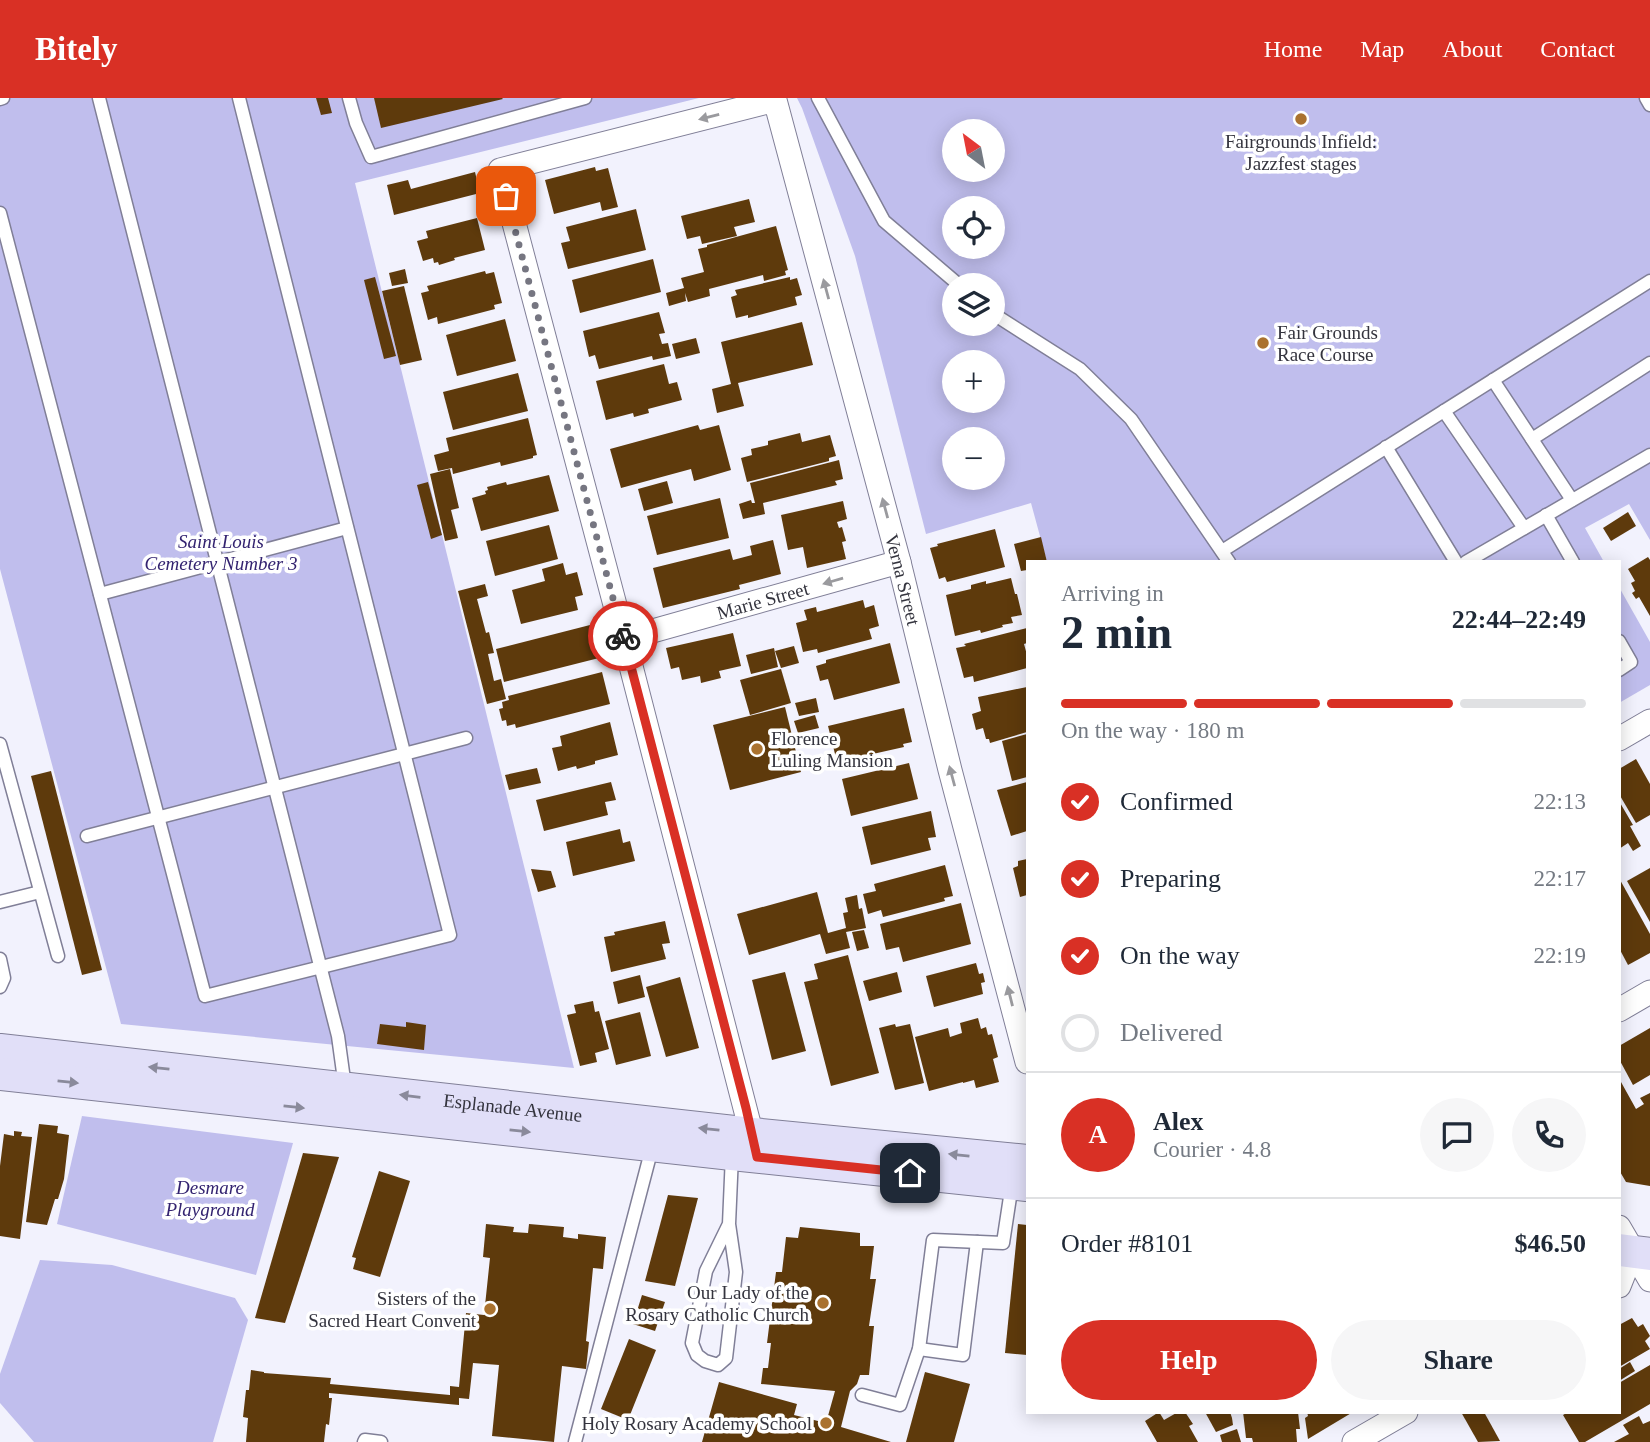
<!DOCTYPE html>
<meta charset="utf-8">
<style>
:root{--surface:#fff;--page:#f6f6f7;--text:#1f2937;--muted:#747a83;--line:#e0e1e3;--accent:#d93025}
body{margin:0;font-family:Georgia,serif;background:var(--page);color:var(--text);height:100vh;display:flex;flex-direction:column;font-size:26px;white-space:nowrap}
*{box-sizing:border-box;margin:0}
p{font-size:23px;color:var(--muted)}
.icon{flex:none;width:38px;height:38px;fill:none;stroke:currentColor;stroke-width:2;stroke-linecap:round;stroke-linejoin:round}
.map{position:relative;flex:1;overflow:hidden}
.panel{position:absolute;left:1026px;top:462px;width:595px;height:854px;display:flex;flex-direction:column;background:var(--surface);border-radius:0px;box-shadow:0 4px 18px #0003}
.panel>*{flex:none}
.needle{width:46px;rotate:328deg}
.tools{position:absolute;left:942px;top:21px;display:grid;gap:14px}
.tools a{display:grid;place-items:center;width:63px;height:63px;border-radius:50%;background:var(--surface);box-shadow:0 4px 18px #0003;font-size:35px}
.pin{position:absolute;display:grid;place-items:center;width:60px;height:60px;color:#fff;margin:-30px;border-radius:14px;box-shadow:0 4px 10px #0006}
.courier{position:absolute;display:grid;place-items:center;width:70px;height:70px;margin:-35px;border:5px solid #d93025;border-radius:50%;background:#fff;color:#222;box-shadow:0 2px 9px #0007}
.summary em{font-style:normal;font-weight:800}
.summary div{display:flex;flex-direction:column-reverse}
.summary{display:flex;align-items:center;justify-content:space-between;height:119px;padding:0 35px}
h1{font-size:46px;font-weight:800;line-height:52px}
.bar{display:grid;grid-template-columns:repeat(4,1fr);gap:10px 7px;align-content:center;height:84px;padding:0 35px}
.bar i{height:9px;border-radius:5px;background:var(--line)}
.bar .active{background:var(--accent)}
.bar p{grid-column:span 4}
.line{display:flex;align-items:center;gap:18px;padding:0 35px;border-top:2px solid var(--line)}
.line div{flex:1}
.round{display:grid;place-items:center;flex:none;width:74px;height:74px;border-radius:37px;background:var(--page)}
ol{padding:0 35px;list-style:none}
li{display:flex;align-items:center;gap:21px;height:77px}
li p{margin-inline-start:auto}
li .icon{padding:7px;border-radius:50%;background:var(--accent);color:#fff;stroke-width:4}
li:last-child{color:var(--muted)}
li i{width:38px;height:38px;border:4px solid var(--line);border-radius:50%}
.primary-button{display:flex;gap:14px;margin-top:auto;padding:14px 35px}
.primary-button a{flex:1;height:80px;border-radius:42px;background:var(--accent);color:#fff;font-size:28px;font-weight:800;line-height:80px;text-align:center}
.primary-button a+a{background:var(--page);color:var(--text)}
header{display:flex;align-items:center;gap:42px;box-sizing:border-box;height:98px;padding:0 35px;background:var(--accent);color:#fff}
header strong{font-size:33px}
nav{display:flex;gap:38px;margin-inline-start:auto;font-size:24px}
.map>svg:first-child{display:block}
.green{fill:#c0beed;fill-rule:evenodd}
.building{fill:#5e3a0c}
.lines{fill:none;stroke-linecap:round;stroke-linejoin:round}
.lane-casing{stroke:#807f97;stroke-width:15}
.street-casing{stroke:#807f97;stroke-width:25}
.secondary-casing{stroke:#807f97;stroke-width:34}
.lane{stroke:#fff;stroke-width:12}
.street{stroke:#fff;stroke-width:23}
.secondary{stroke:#e1dff8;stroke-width:32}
.oneway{fill:#9a9a9e}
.oneway2{fill:#8a8a9b}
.done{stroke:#767681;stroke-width:7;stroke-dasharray:0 12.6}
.route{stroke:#d93025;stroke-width:9}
.poi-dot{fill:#aa722f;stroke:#fff;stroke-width:2.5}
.labels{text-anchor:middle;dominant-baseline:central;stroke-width:7;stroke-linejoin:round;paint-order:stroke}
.poi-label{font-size:19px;fill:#34343e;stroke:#fff;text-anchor:end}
.park-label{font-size:19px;font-style:italic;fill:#332370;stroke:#fff}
.street-label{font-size:19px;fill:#34343e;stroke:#fff}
</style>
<header>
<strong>Bitely</strong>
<nav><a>Home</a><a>Map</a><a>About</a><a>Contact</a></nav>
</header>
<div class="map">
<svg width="1650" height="1344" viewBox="0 0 1650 1344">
<rect width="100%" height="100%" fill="#f2f2fd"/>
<g class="green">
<path d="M0,0h699l-344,85 219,885 -453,-44 -121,-455z"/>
<path d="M797,0h853v442l-21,-36 -44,24 19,34h-557l-16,-59 -105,31 -71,-278 -53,-148zM954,33h38v39h-38zM954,110h38v39h-38zM954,187h38v39h-38zM954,264h38v39h-38zM954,341h38v39h-38z"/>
<path d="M1619,489l31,55v43l-31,18z"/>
<path d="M82,1018l211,27 -37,132 -199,-51z"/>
<path d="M40,1162l72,5 123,33 13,22 -35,122h-179l-34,-39v-29z"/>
</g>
<g class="building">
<path d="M316,0h12l4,15 -11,2z"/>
<path d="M374,0h128l1,1 -122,29z"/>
<path d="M595,69l1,4 12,-3 10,39 -16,4 -2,-9 -46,12 -9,-34z"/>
<path d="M475,74l5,21 -86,22 -7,-30 21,-5 3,9z"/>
<path d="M749,101l6,23 -21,5 3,9 -35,8 -2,-8 -13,3 -6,-23z"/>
<path d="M636,111l10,41 -78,19 -7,-26 9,-2 -4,-14z"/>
<path d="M477,120l8,32 -31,8 1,2 -16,5 -1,-3 -4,1 -1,-5 -10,3 -6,-20 11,-3 -2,-7z"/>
<path d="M776,128l12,44 -3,1 1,4 -22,6 -1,-6 -54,14 1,7 -22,6 -3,-9 1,8 -17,5 -3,-13 18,-5 -3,-10 23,-6 -6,-23 9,-2v-2z"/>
<path d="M653,161l8,33 -81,21 -8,-33z"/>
<path d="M405,171l3,14 -16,3 -3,-13z"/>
<path d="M485,173l1,3 8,-2 8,31 -8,2 1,4 -57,15 -1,-7 -9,3 -7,-27 8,-2 -2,-5z"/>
<path d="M375,179l21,79 -12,3 -20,-79z"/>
<path d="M790,179v3l7,-2 5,17 -7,2 2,8 -49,13v-3l-12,3 -5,-21 6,-2 -2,-5z"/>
<path d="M404,188l18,74 -22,5 -18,-74z"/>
<path d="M659,214l6,21 -6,1 3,10 6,-1 3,13 -18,4 -1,-4 -53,13 -4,-14 -6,2 -6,-26z"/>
<path d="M505,221l11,42 -59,15 -11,-41z"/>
<path d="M802,224l11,43 -75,18 6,23 -27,7 -5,-24 19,-5 -10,-42z"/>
<path d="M696,240l4,15 -24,6 -4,-15z"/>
<path d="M664,266l5,20 8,-2 5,18 -34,9 1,4 -15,4 -1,-4 -27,7 -10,-39z"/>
<path d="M518,275l10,38 -75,19 -10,-38z"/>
<path d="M528,320l9,37 -4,1v2l-32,8 -1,-4 -47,12 -1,-6 -14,3 -4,-16 15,-4 -3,-13z"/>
<path d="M698,327l2,5 19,-5 12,45 -37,11 -3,-12 -70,19 -11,-39z"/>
<path d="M800,335l2,9 28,-7 6,21 -7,2v3l-82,21 -6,-24 11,-3 -1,-6 17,-4v-4z"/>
<path d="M839,362l4,19 -8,2 2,4 -74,18 2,11 -22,5 -4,-15 12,-4 1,3h3l-5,-20z"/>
<path d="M450,371l9,39 -8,2 7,28 -13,3 -15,-67z"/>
<path d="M549,377l10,36 -78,20 -9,-33 14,-4 -1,-3 3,-1 -1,-3 19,-5 1,3z"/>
<path d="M667,383l6,22 -29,8 -6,-22z"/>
<path d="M428,384l14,53 -11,4 -14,-54z"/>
<path d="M720,400l9,40 -72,17 -10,-39z"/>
<path d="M843,403l4,18 -10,3 2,6 3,-1 4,14 -4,1 4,17 -39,9 -4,-21 -15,3 -7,-35z"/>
<path d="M1628,414l8,14 -25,15 -8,-13z"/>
<path d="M549,427l9,34 -63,17 -9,-35z"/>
<path d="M995,431l10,38 -58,15 -2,-5 -6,2 -9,-31 8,-2 -1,-2z"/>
<path d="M1041,439l6,25h-20v8l-6,1 -7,-27z"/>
<path d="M773,442l8,34 -42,11 1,4 -77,19 -10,-40 77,-19 3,11 19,-5 -2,-9z"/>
<path d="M1648,459l2,3v56l-11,-19 -3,2 -4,-6 3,-2 -4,-8 4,-2 -7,-12z"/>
<path d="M563,465l3,12 11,-3 6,23 -8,2 3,13 -57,14 -9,-34 33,-9 -3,-12z"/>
<path d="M1011,480l4,16h2l5,21 -11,2 2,6 -11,2 1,2 -22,6 -1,-3 -25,6 -9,-41 25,-6v-4l15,-4v3z"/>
<path d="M485,486l3,12 -11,3 9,34 3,-1 5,21 -6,1 6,27 7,-2 5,20 -19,5 -29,-113z"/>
<path d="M863,502l2,8 9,-3 5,21 -10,3 3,10 -54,14 -1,-4 -14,3 -7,-29 11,-3 -3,-10 12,-3 1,5z"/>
<path d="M590,527l9,33 -95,24 -8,-33z"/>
<path d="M1027,530v15l-3,1 3,11v13l-53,14 -1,-6 -9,2 -8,-30 10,-2 -2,-2z"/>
<path d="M733,535l8,33 -22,5 2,7 -20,5 -1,-7 -18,4 -3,-13 -8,2 -5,-21z"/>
<path d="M890,545l10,40 -66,17 -6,-21 -8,2 -4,-15 10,-3v-3z"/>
<path d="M794,548l5,17 -18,5 -6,-17z"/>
<path d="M774,550l4,19 -27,7 -5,-19z"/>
<path d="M781,571l10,34 -41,12 -10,-35z"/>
<path d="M602,574l8,32 -94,24 -1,-4 -8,2 -1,-6 -4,1 -3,-12 4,-1 -1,-6 7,-2 -1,-4z"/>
<path d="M1027,589v45l-37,11 -1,-4h-3l-3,-11 -7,2 -4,-16 9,-3 -3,-14z"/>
<path d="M816,600l3,14 -20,4 -4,-13z"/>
<path d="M785,609l16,65 -71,18 -17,-65z"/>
<path d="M904,610l8,34 -9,2 1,3 -67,15 -9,-36z"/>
<path d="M815,617l4,13 -21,5 -4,-12z"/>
<path d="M610,624l8,33 -23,6v3l-18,5 -1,-3 -18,5 -6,-23 10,-2 -2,-10z"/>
<path d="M1027,636v43l-15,4 -10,-40z"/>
<path d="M1636,661l14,25v31l-14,8 -17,-29v-25z"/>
<path d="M909,665l9,36 -67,17 -9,-37z"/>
<path d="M537,670l4,15 -32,7 -4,-15z"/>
<path d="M51,673l51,199 -20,5 -51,-199z"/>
<path d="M611,684l5,18 -11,2 3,13 -64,16 -8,-31z"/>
<path d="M1027,684v49l-16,5 -14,-46z"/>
<path d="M1619,703l14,24 -3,1 11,20 -8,5 -5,-8 -9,6z"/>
<path d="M931,713l5,26 -8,1 3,12 -60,15 -9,-38z"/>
<path d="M620,731l3,14 7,-2 5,20 -62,15 -7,-34z"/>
<path d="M1027,761v36l-7,2 -7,-29 5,-2v-5z"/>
<path d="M945,767l8,31 -9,2 1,3 -62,16 -2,-7 -13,4 -5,-20 13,-3 -2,-7z"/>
<path d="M1650,770v54l-23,-41z"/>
<path d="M531,771l20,2 5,16 -18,5z"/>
<path d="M1619,780l31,56v19l-22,12 -9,-17z"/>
<path d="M817,794l11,41 18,-5 -3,-15 5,-1 -3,-14 12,-3 2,14 3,-1 4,20 -20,4 4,16 -24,6 -6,-20 -71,21 -12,-41z"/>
<path d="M961,805l10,41 -68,18 -4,-15 -13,3 -6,-26z"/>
<path d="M665,823l5,22 -8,1 4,15 -55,13 -7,-35 11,-2 -1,-3z"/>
<path d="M864,832l5,18 -12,3 -5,-19z"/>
<path d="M848,857l31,118 -48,13 -27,-104 14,-3 -4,-15z"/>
<path d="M976,865l3,11 4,-1 2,9 -4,1 2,11 -49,13 -8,-31z"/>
<path d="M785,874l21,79 -34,9 -20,-80z"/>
<path d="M897,874l5,20 -33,9 -6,-20z"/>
<path d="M640,877l5,22 -27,7 -5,-22z"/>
<path d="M680,879l19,71 -33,9 -20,-70z"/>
<path d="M593,903l2,11 4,-1 10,38 -14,4 2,9 -17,4 -13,-51 9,-2 -2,-8z"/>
<path d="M640,914l11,44 -35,9 -11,-44z"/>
<path d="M978,920l3,11 5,-2 2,8 4,-1 6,23 -5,2 6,23 -23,6 -2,-8 -11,3v-1l-34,9 -14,-54 33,-9 2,9 12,-4 -2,-10z"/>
<path d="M406,924l20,3 -2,25 -47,-6 3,-20 26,3z"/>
<path d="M895,926l1,3 14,-3 14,59 -29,7 -16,-62z"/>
<path d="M1650,930v47l-17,10 -14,-26v-13z"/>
<path d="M1621,984l15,27 8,-5 -4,-6 10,-5v93l-24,-4 -7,-12v-87z"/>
<path d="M39,1026l19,2 -1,7 12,2 -5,44 -6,20h-3l-8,26 -21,-3z"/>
<path d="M14,1033l8,1 -1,4 11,1 -12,102 -20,-3v-70l4,-32 10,2z"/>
<path d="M303,1055l36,4 -54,166 -30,-5z"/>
<path d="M379,1073l31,10 -30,96 -27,-8 3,-11 -4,-1z"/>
<path d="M668,1097l30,3 -23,88 -30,-5z"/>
<path d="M486,1126l28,3 -1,5 15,1 1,-9 35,3 -1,10 15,2v-5l28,3 -3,32 -10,-1 -7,73 3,1 -3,27 -24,-3 -8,76 -62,-6 7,-71 -26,-2 -4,36 -10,-1v7l-130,-12v5h3l-3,27 -3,-1 -2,18h-78l2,-24 -5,-1 3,-27h3l2,-20 13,2v1l67,5 -1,6 120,11v-9l9,1 7,-74 18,2 6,-57 -7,-1z"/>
<path d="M1018,1126l9,1v130l-22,-2z"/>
<path d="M800,1129l60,6v13h14l-4,33h6l-7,47h5l-5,49h-9l-3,9 -7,7 -9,36 50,15h-189l17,-60 78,22 -3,11 32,8 9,-32 -74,-7 2,-16h5l3,-25h-4l9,-71h6l4,-35 12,1z"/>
<path d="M642,1197l23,7 -10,29 -22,-7z"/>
<path d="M1632,1220l6,9 5,-3 7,12 -5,5 5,8 -31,18v-42z"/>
<path d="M629,1241l27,11 -28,70 -27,-11z"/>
<path d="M1630,1264l5,9 -16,10v-12z"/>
<path d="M1650,1267v39l-65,38h-6l-16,-27 5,-3h51v-29z"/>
<path d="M925,1274l45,12 -16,58h-48z"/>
<path d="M1159,1314l5,8 14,-8h7l8,12 -4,2 9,16h-41l-12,-21z"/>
<path d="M1205,1314h25l2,6 1,7 -17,7z"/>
<path d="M1243,1314h55l2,17h-4l1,13h-44l-1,-4h-6z"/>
<path d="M1307,1314h46l-45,27 -3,-21 3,-2z"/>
<path d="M1461,1314h23l16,29 -22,1z"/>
<path d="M1639,1318l4,8 7,-3v21h-36l15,-8 -6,-9z"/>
<path d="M1237,1331l4,13h-19l-2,-7z"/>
</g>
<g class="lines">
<g class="lane-casing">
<g id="lane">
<path d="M99,0l239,938 7,51"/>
<path d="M349,0l7,25 15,34 214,-59"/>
<path d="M818,0l66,123 75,64"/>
<path d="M1646,0l4,7"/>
<path d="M0,1l3,-1"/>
<path d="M0,115l205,783 245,-61 -211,-837"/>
<path d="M992,215l88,56 51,50 98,143"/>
<path d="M1493,282l79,120"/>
<path d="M1444,313l80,117"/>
<path d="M1532,341l118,-76"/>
<path d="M1386,349l70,115"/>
<path d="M1546,417l27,47"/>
<path d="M1222,453l428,-270"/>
<path d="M1466,464l184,-107"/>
<path d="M100,496l247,-66"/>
<path d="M1619,543l12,21 -12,8"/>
<path d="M0,646l58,212"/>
<path d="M87,738l379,-98"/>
<path d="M0,804l40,-10"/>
<path d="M0,861l4,19 -4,9"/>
<path d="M729,1126l-23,47 -14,72 5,12 8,6 13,4 8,-7 10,-86 -7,-48 3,-69"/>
<path d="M919,1251l44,6 14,-113"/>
<path d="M862,1297l38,10 19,-56 14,-109 70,3 9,-59"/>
<path d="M364,1344l1,-2 16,2"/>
<path d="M575,1344l78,-298"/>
</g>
</g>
<g class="street-casing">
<g id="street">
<path id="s1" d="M624,541l275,-77"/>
<path d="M1619,641l31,-18"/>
<path d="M1619,912l31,-18"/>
<path id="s2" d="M755,1049l-131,-508 -124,-469 275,-70 124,462 51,208 77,292"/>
<path d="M1619,1129l31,53"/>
<path d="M1619,1188l14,-35"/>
<path d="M1354,1344l52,-30"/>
</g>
</g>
<g class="secondary-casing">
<g id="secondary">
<path id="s3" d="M0,952l752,84 275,27"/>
<path d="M0,976l732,80 295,31"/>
<path d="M1619,1152l31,4"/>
</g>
</g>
<use href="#lane" class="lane"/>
<use href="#street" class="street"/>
<use href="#secondary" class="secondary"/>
</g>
<defs><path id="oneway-solid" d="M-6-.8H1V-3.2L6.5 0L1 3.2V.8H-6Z" transform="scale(1.75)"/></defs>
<g class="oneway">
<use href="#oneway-solid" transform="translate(709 19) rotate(166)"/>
<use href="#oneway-solid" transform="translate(826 191) rotate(-105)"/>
<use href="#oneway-solid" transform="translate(885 410) rotate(-105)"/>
<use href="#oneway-solid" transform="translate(833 483) rotate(164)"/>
<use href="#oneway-solid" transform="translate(952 678) rotate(-105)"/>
<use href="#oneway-solid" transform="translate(1010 898) rotate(-104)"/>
</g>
<g class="oneway2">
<use href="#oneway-solid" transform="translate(159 970) rotate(-174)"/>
<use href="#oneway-solid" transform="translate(68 984) rotate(6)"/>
<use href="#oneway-solid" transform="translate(410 998) rotate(-173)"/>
<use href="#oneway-solid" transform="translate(294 1009) rotate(6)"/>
<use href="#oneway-solid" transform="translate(709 1031) rotate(-174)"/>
<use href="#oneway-solid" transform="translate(520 1033) rotate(6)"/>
<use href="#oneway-solid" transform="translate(959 1057) rotate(-174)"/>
</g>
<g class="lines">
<path class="done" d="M506,98l117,440"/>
<path class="route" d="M623,538l123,472 11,49 153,16"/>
</g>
<g class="poi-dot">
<circle cx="1301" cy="21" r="7"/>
<circle cx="1263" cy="245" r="7"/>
<circle cx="757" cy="651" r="7"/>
<circle cx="823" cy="1205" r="7"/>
<circle cx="490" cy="1211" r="7"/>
<circle cx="826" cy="1325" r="7"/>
</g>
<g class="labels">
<g class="poi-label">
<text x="1301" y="43" text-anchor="middle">Fairgrounds Infield:<tspan x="1301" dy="22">Jazzfest stages</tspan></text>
<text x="1277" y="234" text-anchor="start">Fair Grounds<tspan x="1277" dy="22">Race Course</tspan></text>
<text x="771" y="640" text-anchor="start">Florence<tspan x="771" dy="22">Luling Mansion</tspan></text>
<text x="809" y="1194">Our Lady of the<tspan x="809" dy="22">Rosary Catholic Church</tspan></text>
<text x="476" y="1200">Sisters of the<tspan x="476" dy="22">Sacred Heart Convent</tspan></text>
<text x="812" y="1325">Holy Rosary Academy School</text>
</g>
<g class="park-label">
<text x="221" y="443">Saint Louis<tspan x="221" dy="22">Cemetery Number 3</tspan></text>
<text x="210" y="1089">Desmare<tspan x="210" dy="22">Playground</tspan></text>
</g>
<g class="street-label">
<text stroke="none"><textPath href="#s2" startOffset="1790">Verna Street</textPath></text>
<text stroke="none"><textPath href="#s1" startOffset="144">Marie Street</textPath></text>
<text stroke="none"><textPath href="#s3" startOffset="516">Esplanade Avenue</textPath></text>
</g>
</g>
</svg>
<div class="tools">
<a><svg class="needle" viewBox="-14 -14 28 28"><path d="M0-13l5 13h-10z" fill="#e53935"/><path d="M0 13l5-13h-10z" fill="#747a83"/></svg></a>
<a><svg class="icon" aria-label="locate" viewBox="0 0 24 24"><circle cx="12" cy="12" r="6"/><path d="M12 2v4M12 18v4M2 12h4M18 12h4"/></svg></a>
<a><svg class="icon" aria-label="layers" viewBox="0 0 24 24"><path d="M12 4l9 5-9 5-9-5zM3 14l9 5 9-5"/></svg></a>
<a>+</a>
<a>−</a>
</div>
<div class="pin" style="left:506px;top:98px;background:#ea580c"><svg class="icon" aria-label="bag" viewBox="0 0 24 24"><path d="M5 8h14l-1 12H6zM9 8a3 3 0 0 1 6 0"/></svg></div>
<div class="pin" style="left:910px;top:1075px;background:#1f2937"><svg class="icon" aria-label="home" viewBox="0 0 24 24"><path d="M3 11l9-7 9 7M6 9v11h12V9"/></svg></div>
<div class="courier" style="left:623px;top:538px"><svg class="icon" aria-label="bike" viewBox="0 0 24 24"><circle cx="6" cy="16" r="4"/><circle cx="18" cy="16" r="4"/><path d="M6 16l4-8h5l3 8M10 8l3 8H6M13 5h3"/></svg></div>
<section class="panel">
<div class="summary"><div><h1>2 min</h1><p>Arriving in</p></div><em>22:44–22:49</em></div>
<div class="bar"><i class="active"></i><i class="active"></i><i class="active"></i><i></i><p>On the way · 180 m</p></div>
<ol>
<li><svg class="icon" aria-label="check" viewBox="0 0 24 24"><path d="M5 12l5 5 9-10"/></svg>Confirmed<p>22:13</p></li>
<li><svg class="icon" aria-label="check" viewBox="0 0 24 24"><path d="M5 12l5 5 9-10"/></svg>Preparing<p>22:17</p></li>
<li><svg class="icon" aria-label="check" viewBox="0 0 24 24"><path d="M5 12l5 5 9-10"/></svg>On the way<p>22:19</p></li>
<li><i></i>Delivered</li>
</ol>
<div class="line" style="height:126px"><b class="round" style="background:var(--accent);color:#fff">A</b><div><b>Alex</b><p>Courier · 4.8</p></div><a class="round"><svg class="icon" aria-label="chat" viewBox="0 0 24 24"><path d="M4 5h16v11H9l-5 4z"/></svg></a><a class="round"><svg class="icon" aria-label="phone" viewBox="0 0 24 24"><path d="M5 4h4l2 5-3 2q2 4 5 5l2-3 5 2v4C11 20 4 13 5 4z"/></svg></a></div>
<div class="line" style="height:91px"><div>Order #8101</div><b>$46.50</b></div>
<div class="primary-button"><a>Help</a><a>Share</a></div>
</section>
</div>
